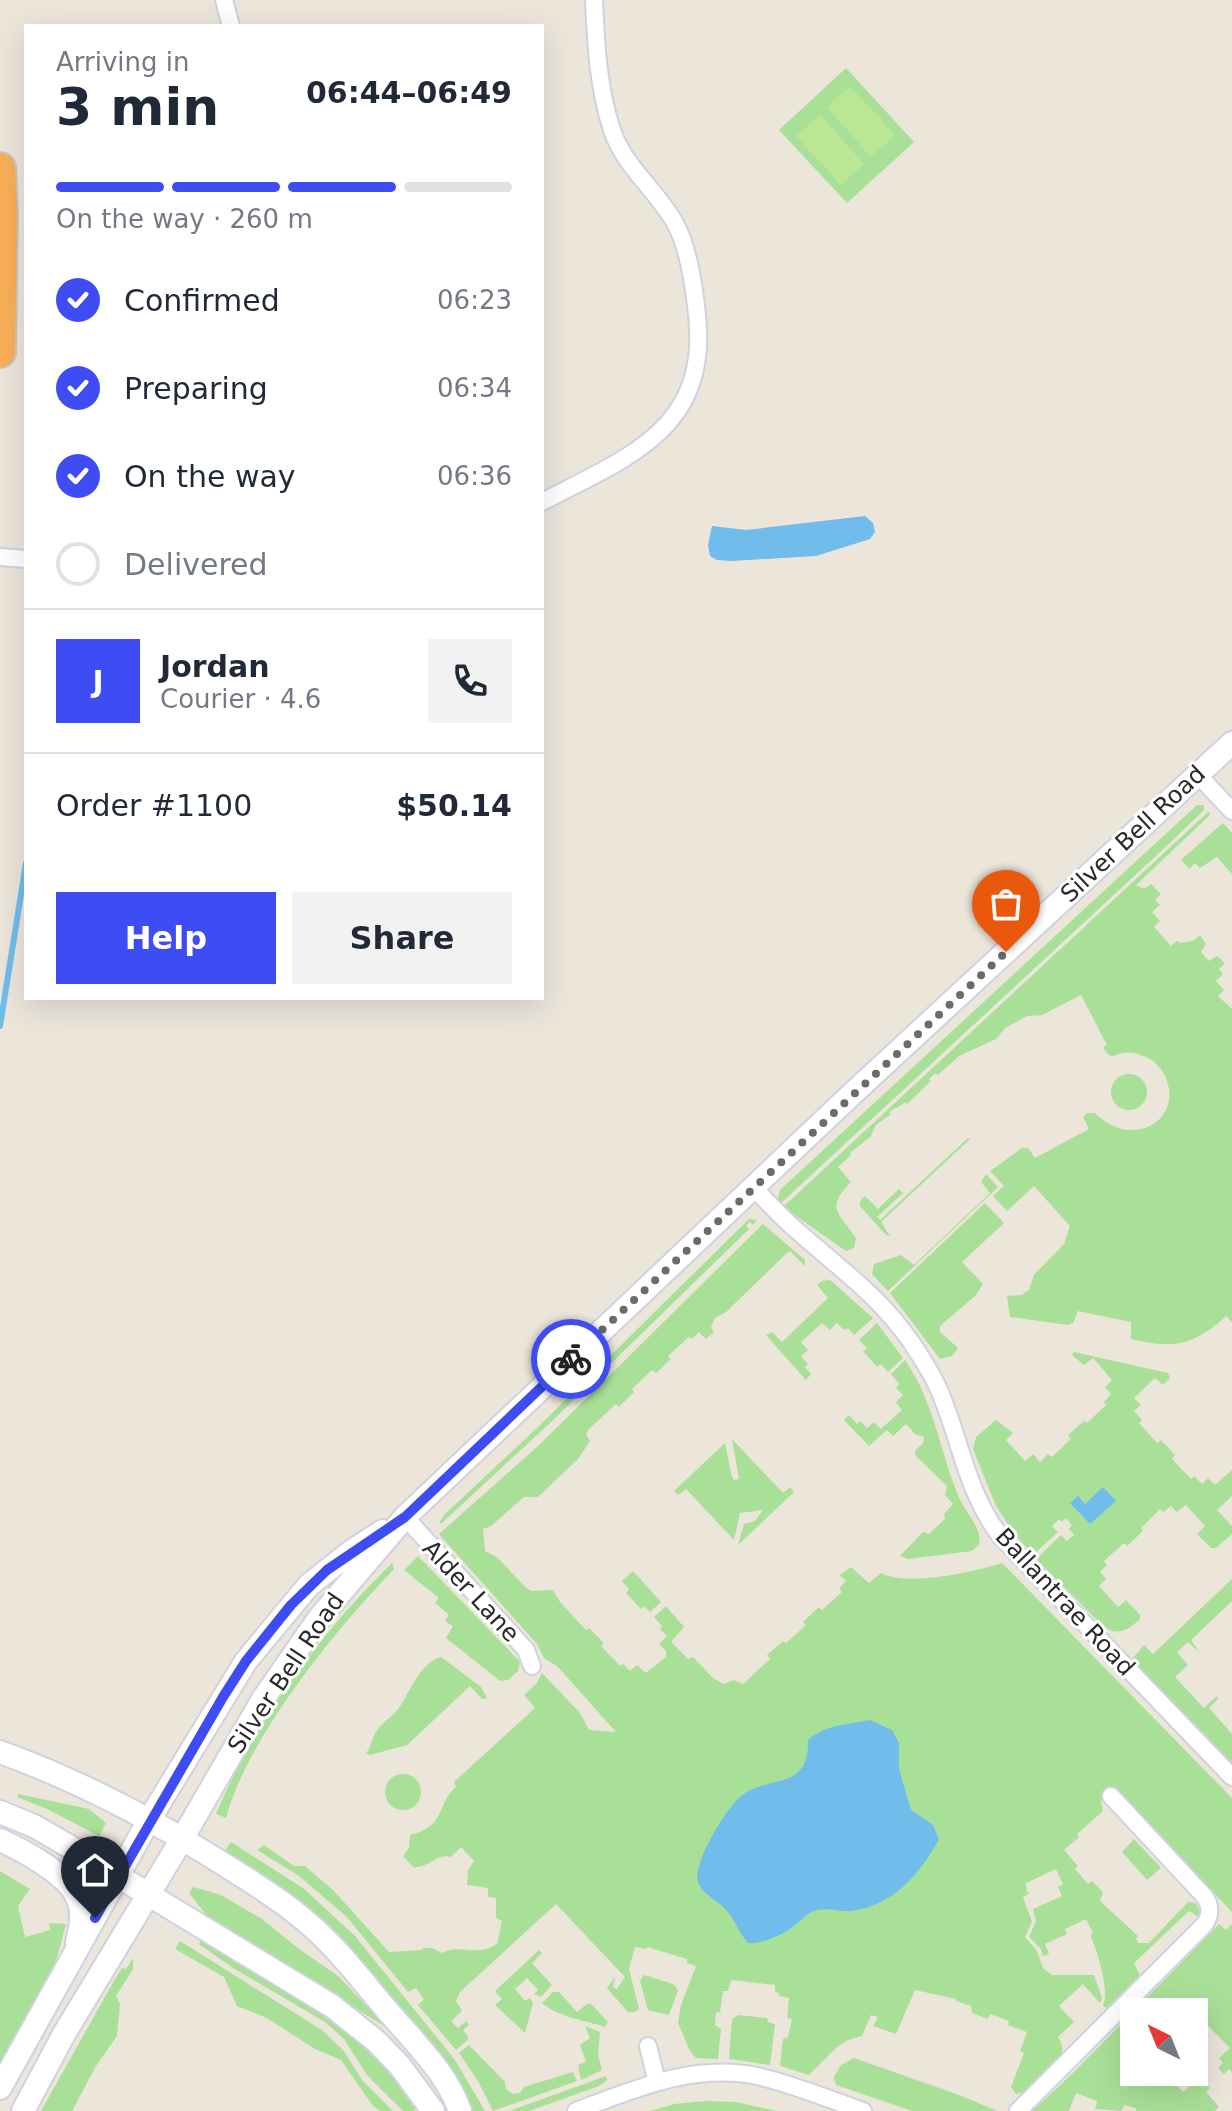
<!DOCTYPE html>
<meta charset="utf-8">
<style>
:root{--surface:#fff;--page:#f2f2f3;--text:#1f2937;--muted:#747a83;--line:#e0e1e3;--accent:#3e4cf4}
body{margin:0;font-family:"DejaVu Sans",sans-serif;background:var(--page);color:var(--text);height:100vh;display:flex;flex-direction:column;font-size:30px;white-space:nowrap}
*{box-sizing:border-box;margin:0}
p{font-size:26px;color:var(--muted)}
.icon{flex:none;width:44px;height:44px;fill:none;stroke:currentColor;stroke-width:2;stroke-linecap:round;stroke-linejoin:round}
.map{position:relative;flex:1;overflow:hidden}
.details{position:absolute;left:24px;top:24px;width:520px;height:976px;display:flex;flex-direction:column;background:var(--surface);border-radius:0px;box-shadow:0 8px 32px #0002}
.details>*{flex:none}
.needle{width:52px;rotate:317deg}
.controls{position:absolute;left:1120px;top:1998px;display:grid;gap:16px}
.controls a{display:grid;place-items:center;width:88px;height:88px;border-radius:0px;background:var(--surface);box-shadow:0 8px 32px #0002;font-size:40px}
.pin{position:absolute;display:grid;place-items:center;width:68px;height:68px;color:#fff;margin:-82px -34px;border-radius:50% 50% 50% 0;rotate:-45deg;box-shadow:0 0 8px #0007}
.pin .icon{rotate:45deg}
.courier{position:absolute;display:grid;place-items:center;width:80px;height:80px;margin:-40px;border:6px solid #3e4cf4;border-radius:50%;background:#fff;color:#222;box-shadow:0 2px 10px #0007}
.headline em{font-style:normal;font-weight:800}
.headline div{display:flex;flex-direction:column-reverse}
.headline{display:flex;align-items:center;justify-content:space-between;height:136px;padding:0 32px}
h1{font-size:52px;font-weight:800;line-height:60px}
.bar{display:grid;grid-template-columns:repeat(4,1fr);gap:12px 8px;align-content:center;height:96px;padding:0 32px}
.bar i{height:10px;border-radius:6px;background:var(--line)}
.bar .current{background:var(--accent)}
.bar p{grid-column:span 4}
.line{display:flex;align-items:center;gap:20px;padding:0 32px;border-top:2px solid var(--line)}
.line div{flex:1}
.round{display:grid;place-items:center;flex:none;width:84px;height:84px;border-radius:0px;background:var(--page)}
ol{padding:0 32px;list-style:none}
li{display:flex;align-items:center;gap:24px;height:88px}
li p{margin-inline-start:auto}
li .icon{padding:8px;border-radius:50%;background:var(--accent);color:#fff;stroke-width:4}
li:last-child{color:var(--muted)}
li i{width:44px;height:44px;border:4px solid var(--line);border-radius:50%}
.primary-button{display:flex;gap:16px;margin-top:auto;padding:16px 32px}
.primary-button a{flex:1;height:92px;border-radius:0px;background:var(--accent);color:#fff;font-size:32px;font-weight:800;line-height:92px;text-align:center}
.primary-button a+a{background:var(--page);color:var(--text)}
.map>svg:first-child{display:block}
.green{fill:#a9e098}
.pitch{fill:#bbe794}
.water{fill:#70bdeb}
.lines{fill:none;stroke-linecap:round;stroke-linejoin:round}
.stream{stroke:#70bdeb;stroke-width:6}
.street-casing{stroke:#d0d1e1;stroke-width:20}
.secondary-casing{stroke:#d0d1e1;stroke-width:26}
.highway-casing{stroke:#c7c7c7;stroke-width:34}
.street{stroke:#fff;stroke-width:16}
.secondary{stroke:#fff;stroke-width:22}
.highway{stroke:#f9af57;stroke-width:30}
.done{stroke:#6d6b67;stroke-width:8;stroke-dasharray:0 14.4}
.route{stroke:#3e4cf4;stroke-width:10}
.labels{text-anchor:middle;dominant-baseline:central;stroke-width:6;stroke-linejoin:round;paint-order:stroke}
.street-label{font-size:24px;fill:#292929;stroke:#fff}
</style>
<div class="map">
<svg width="1232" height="2111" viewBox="0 0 1232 2111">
<rect width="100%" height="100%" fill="#ebe5da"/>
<g class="green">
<path d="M846,68l68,74 -67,61 -68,-73z"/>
<path d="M1197,805h7v5l-33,32 -391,362 -2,-6 2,-8z"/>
<path d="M1208,812h2l-1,4 -73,69 8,4 7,-5 10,10 -6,6 5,5 -8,7 8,9 -6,6 17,19 6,-5 3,2 13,-2 7,-6 6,9 -5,8 8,9 8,-5 8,7 -6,6 4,5 -7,7 8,9 -6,6 14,13v313l-6,-6c-33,30 -52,33 -95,23v-17l-53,-11 -5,12 -5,2 -58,-8 -3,-21 14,-1 8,-5 5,-15 30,-31 6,-18 -36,-40 -27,25 -14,-15 11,-10 -14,-15 32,-23h6l7,10 54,-29 -6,-12 4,-4h8c37,38 90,7 70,-37 -7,-15 -24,-25 -41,-23 -4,0 -8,3 -12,3 -5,-1 -6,-5 -9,-9l4,-2 -26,-50 -39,20 -15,1 -22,12 -9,11 -37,17 -21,19 -3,-2 -6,6 2,2 -24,23 -2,-2c-6,6 -10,5 -16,10l2,2 -15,11 -6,12 -20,16 1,2 -13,12 13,15c-27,27 -11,31 5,56l-2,10 -8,3 -63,-44z"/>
<path d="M1223,823l9,10v41l-15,-17 -17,11 -5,-5 -6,6 -8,-9z"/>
<circle cx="1129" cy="1092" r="18"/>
<path d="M968,1138l2,1 -89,83 9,14 -4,-1 -26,-29v-5l5,-5 13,13 21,-20 4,4 -26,24 3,3z"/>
<path d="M986,1174l12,13 -110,104 -16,-17 2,-10 27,-9 13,10 76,-72 -9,-11z"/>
<path d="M985,1203l19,20 -42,39 21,22 -8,12 -35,30v6l18,16 -6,8 -12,3 -50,-66z"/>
<path d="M749,1219l8,1 -4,5 -3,-3 -4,3 3,4 -200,195 -107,99h-3l5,-8 94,-88z"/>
<path d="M763,1224l42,36v6l-14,-14h-3l-62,60 -11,6 -4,9 3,5 -8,7 -7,-7 -7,7 -3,-2 -21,19 3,3 -15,14 -4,-3 -20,19 2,3 -15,15 -3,-3 -28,26 -2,4 4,7 -12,18 -40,38h-14l-33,29 -8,3 2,22 13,7 28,30 6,3 21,-1 7,12 26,28 3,-2 15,15 -3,3 19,20 3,-2 7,7 7,-6 9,8 20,-16v-6l-7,-7 8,-8 -7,-7 2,-3 -8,-9 12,-11 18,21 -13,15 17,17 5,-2 19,20 11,7 11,-4 9,4 27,-25 -3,-4 16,-14 3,2 20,-18 -3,-3 16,-15 3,3 20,-18 -3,-4 7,-7 -6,-6 11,-8 18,16 12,-10c26,14 92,-1 121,-10l230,235v114l-117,-124 -14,13 2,10 -26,23 2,3 -15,13 14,16 -3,3 13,15 4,-3 11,11 -3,9 38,35 -2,3 3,4h10l39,-41 8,1 5,10 -4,3 -8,-5 -55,52 6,12 -34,33 -3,-3c7,-13 -6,-56 -13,-70l3,-2 -7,-14 -21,10 2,5 -22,10 4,10 -6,2 -2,-7 -12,-12 7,-16 -3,-12 29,-13 -4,-9 5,-3 -7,-15 -30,14 1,9 3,1 -7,4 9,25 -7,15 12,14 6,17 9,7h42l8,23 -2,5 -17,-19 -24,22 15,16 -16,15c16,23 -19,44 -36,56l-6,1 -5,-7 13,-34 -4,-2 7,-19 -19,-7 1,-4 -19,-7 -2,5 -16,-6 -1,-7 -15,-5v-2l-41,-9 -19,44 -23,-8 5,-9 -7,-2 -9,21 -14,4 -11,7 -28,28 -29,-9 3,-27 5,-2 4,-18 -5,-1 2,-20 -10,-2v-3l-4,-1v-7l-44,-5 -3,11h-5l-3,21 -4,1 -1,12 6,4 -3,30 -22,-1 -6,-7 -12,-28 3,-18 15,-39 -9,-3v-4l-40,-12 -1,2 -11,-2 -6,22 10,40 -4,3h-7l-21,-24 8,-11 -2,10 4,2 8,-12 -69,-73 -96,88 -4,9 6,10 -11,10 7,7 8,-7 3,4 -6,5 5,6v4l-12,10 -38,-45 6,-6 -8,-11 -8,4 -61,-75 -48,-41 -42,-26 7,-5 30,21h11l28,24 56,62 33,-2 1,-2h9l10,5c18,-10 33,5 55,-9l5,-23 -6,-3v-20l-8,-1v-9l-21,-3 1,-15 6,-9 -13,-14 -10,10c-15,-4 -23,12 -38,10l-10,-11 6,-8 1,-13c36,-8 26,-31 46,-48l-2,-5 81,-74 -11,-13 12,-11 6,-11 38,40 9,17 27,2 -58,-65 -14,-9 -7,-14 -98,-110 99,-88z"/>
<path d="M830,1280l43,38 -19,17 -6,-7 -4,2 -7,-7 -7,7 -8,-7 -21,19 7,8 -7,6 7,8 -3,3 6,7 -5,6 -40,-45 6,-3 10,10 46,-44 -11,-13 5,-4z"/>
<path d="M877,1323l26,35 -15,14 -7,-8 -4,3 -14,-16 4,-3 -8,-8z"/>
<path d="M1074,1352l94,21 2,5 -7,7 -8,-7 -21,20 7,7 -7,6 8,9 -3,3 18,20 4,-3 14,15 -3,4 19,20 3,-3 8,8 6,-6 7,7 17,-15v26l-15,14 15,16v8l-16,14h-5l-14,-14 8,-8 -19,-21 -9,7 -6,-6 -8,6 -3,-3 -19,19 2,3 -16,15 -3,-3 -20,18 3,4 -7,7 6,7 -7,7 19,21 8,-7 14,15v4c-12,11 -22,18 -37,7l-67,-67 25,-24 6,6 7,-6 -5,-6 3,-4 -6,-7 -4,4 -3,-3 -7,7 6,6 -25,23 -17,-19 -20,-30 -23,-57 3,-12 20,-17 17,13 -7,7 19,21 8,-7 7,8 8,-8 4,3 19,-18 -3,-4 16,-14 3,2 19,-18 -2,-3 7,-8 -6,-7 7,-7 -19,-22 -9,7 -12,-10z"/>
<path d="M905,1360c30,43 35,94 55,140 7,14 23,30 19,45l-7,6 -64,8 -8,-3 23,-24 6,2 16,-15 -1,-5 9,-10 -8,-9 2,-9 -32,-31v-4l8,-8 1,-6 -9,-3 -9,-10 -13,12 -6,-6 -18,16 -25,-26 5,-5 8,9 3,-3 7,7 7,-6 7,7 21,-19 -6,-8 7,-7 -7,-7 3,-4 -8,-10z"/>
<path d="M732,1439l51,54 7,-6 4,5 -56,53 6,-21 11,-3 8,-11 -23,3 -6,27 -48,-51 -8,6 -4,-4 51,-48 7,34 2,3 5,-1z"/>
<path d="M418,1556l102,106 -2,9 -10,9 -8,1 -54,-43 7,-12 -8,-5 4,-6 -14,-12 4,-5 -35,-28z"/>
<path d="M392,1563l2,6c-58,60 -147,169 -168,249l-10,-4c40,-95 102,-178 176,-251z"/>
<path d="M633,1571l28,31 -11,10 -6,-6 -3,3 -15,-16 3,-4 -7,-8z"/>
<path d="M1232,1579v22l-41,39 9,13 -12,-11 -11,10 11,13 -13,12 29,31 13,-12 1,3 -9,9 23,26v31l-95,-98 -4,-9 11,-13 9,9z"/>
<path d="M441,1657l40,30 6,11 -5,1 -12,-13 -63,59 -37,10 -4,-2c5,-6 5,-11 8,-17 4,-11 18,-19 25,-28 11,-17 22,-46 42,-51z"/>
<circle cx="403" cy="1792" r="18"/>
<path d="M18,1794l71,15 17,14 -7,13 -52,-27 -30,-12z"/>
<path d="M1134,1839l27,29 -14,12 -25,-28z"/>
<path d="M231,1842l72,46 52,48 100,124 30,51h-12l-2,-3 -130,-169 -45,-40 -72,-47z"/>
<path d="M0,1871l30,18 -12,17 7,31 25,-7 -1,-7 17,1 -15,56 -51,90z"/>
<path d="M193,1887l28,8 41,24 37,30 38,26 51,53 -157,-94 -24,-18 -18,-23z"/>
<path d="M1219,1924l7,6 6,-6v148l-3,-3 -5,5 -6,-6 5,-5 -4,-5 11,-10 -22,-22 -6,6 4,5 -12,12v-37h-60v60h30l19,20 12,-11 4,4 5,-4 6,7 -4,4 13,15 -4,4h-79v-3l-12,-3 -2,6 -27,-2 2,-8 -21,-8 -7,18h-37l40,-37z"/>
<path d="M201,1939c53,31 110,59 157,100 23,21 41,46 58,72h-13l-36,-36 -23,-36 -19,-17 -92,-54 -34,-24z"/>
<path d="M180,1941l142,89 22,21 18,29 31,31h-13l-7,-5 -32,-46 -26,-11 -48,-31 -30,-12 -13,-29 -49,-28z"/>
<path d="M539,1950l3,3 -10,10 20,22 -11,12 -7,-3 4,-4 -11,-12 -12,11 10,12 5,-3 3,5 -8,30 -30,-28 7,-6 -7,-8z"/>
<path d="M133,1958v11l-17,27 4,8 -3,32 -21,30 -24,45h-31l74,-132 7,-11 4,1z"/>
<path d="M644,1975l29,9 5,6 -9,25 -21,-5 -8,-29z"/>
<path d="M553,1992h6l18,20 10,-8h4l17,18 -3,5c-21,-7 -47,-10 -63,-24z"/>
<path d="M738,2015l29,3 1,4 7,2 -5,41 -41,-6 3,-40z"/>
<path d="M585,2026l15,6 -2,23 4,15 -21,10 -3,-15 8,-3 -6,-17 10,-7z"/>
<path d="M469,2045l36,37 1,7 7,5 7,-1 4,-6 49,-15 4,9 -84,30 -15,-30 -19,-28z"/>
<path d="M854,2058l108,38 35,15h-85l-76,-26 -2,-8 7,-12z"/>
<path d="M606,2076l1,4 -8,6 -70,25h-20z"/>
<path d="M706,2101l30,1 41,9h-127l24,-7z"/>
</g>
<g class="pitch">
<path d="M850,86l45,49 -24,22 -44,-50z"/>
<path d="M820,115l44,49 -23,21 -45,-49z"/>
</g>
<g class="water">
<path d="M865,516l8,7 2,9 -5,7 -54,17 -85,5 -14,-1 -7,-4 -2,-11 4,-19 34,4z"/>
<path d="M1103,1487l13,14 -26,23 -20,-21 8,-7 7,8z"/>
<path d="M870,1720l22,10 7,13v26l12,41 22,15 6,14c-19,35 -46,67 -88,72 -15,1 -29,-6 -43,3 -5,3 -9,9 -14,12 -12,9 -32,18 -46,17 -9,-10 -12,-21 -20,-31 -8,-11 -25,-16 -30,-30 -6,-18 28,-74 43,-86 28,-22 68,-4 67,-56 17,-15 40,-16 62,-20z"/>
</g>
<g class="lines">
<path class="stream" d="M0,1026l26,-163"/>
<g class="street-casing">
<g id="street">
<path d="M224,0l7,26"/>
<path d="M542,502c90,-47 171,-74 154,-196 -3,-27 -8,-59 -21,-83 -18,-32 -49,-55 -62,-90 -15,-44 -17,-88 -19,-133"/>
<path d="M0,557l26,2"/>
<path d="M1198,775l34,36"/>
<path d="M754,1187c47,57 115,93 157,155 10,15 21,31 28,48 22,50 27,102 62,147l231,240"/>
<path d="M405,1517l121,133 6,16"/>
<path d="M648,2046l9,36"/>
<path d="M576,2111c58,-22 118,-48 181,-35 36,8 71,23 106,35"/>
<path d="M1018,2111l187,-187c6,-10 6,-18 0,-27l-94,-101"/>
</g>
</g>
<g class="secondary-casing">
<g id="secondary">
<path d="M0,1752c80,29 156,69 228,115 25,16 52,32 75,52 35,28 61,65 90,98 25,29 54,57 67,94"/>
<path d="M0,1812l34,14 33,19 265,161 44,35 24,25 33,45"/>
<path d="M0,1840c22,10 67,34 77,57 7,14 4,30 0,45"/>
<path d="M0,2088l149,-268 97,-159 63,-76 43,-34 31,-20"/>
<path d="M23,2111l41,-77 118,-195 81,-140 57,-82 85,-100 447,-423 380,-351"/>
</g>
</g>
<g class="highway-casing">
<path id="highway" d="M0,168l2,47 -2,137"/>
</g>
<use href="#street" class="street"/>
<use href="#secondary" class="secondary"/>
<use href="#highway" class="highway"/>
</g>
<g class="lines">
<path class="done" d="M571,1359l435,-407"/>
<path class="route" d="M95,1918l128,-221 23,-36 45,-56 36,-35 78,-53 166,-158"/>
</g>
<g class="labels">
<g class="street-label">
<text transform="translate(1133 834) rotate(-43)">Silver Bell Road</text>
<text transform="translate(471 1591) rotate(47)">Alder Lane</text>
<text transform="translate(1065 1602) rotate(47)">Ballantrae Road</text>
<text transform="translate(286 1673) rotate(-56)">Silver Bell Road</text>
</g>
</g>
</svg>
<div class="controls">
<a><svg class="needle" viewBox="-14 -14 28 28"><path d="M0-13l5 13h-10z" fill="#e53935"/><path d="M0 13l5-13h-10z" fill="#747a83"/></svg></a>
</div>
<div class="pin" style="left:1006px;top:952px;background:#ea580c"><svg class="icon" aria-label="bag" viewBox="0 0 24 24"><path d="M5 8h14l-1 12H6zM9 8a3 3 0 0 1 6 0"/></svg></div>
<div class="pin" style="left:95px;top:1918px;background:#1f2937"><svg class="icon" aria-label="home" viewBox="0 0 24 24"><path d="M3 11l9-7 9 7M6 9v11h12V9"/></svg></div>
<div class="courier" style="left:571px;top:1359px"><svg class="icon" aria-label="bike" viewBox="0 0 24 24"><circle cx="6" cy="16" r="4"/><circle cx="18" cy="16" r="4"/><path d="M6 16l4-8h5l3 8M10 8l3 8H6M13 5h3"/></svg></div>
<section class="details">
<div class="headline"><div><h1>3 min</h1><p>Arriving in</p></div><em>06:44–06:49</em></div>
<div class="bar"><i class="current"></i><i class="current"></i><i class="current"></i><i></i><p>On the way · 260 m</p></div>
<ol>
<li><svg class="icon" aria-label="check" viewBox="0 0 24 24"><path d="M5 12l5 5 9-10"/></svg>Confirmed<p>06:23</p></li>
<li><svg class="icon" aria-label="check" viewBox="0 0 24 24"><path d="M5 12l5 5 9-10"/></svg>Preparing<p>06:34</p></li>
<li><svg class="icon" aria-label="check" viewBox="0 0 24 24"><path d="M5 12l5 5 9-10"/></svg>On the way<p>06:36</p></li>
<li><i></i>Delivered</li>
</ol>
<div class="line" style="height:144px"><b class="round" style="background:var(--accent);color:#fff">J</b><div><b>Jordan</b><p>Courier · 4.6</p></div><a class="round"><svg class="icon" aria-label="phone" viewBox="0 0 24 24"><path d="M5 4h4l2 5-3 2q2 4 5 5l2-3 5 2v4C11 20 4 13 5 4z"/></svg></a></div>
<div class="line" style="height:104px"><div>Order #1100</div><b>$50.14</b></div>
<div class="primary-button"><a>Help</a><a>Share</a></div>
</section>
</div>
